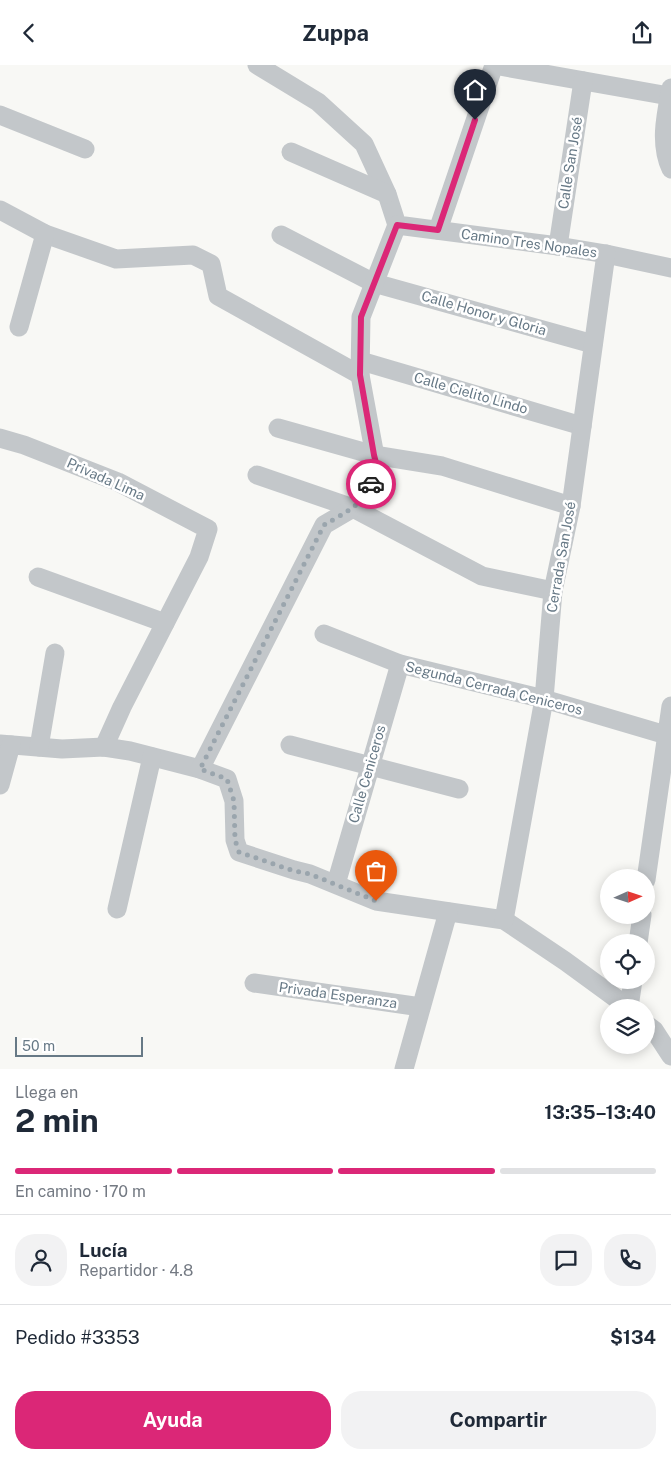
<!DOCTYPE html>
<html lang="es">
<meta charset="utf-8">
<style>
:root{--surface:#fff;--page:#f2f2f3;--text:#1f2937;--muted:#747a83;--line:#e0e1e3;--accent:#db2777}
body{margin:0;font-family:"Public Sans",sans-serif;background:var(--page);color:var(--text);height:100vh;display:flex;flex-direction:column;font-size:19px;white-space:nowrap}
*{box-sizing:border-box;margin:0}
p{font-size:16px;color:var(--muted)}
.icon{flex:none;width:28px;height:28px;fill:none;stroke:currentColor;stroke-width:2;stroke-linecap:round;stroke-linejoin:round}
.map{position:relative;height:1004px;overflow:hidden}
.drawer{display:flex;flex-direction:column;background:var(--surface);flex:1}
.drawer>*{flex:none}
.needle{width:32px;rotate:87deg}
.fabs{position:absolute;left:600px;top:804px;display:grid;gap:10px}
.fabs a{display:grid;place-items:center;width:55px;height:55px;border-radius:50%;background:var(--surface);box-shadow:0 2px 12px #0003;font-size:25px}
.scale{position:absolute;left:15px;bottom:12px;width:128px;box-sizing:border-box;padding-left:5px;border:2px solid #677986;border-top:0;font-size:14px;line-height:18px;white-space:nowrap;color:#677986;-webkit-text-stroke:4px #fff;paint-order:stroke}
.pin{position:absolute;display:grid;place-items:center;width:42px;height:42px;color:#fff;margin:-51px -21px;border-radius:50% 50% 50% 0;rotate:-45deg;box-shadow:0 0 5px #0007}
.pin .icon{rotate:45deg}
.courier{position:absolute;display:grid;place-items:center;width:50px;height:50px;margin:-25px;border:4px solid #db2777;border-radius:50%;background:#fff;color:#222;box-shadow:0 1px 6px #0007}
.head em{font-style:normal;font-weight:700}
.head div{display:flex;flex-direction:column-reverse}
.head{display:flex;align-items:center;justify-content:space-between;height:85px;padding:0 15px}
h1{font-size:32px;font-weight:700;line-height:38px}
.bar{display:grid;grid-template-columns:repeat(4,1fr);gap:8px 5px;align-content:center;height:60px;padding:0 15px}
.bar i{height:6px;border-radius:4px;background:var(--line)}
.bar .on{background:var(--accent)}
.bar p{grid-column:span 4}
.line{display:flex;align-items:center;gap:12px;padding:0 15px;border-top:1px solid var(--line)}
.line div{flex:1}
.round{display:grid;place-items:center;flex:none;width:52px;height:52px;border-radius:20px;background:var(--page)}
.button{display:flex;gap:10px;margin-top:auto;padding:10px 15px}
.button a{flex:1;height:58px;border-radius:20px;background:var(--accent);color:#fff;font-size:20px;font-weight:700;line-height:58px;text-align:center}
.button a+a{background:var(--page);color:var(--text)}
header{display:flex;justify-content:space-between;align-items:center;height:65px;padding:0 15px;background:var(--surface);font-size:22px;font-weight:700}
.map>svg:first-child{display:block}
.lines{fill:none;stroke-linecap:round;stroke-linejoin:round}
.street{stroke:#c3c7ca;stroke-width:19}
.done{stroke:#9aa5ad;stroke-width:5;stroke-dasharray:0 9}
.route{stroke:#db2777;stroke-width:6}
.labels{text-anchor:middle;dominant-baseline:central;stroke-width:5;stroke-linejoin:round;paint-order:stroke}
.street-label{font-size:14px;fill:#677986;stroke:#fff}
</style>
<header><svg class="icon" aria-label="back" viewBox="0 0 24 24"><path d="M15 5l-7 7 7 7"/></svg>Zuppa<svg class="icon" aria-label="share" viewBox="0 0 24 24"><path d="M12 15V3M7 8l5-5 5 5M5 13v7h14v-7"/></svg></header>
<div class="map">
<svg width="671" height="1004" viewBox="0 0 671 1004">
<rect width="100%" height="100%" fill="#f8f8f5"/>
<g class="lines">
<g class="street">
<path d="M257,0l61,37 46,42 23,50 10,31 161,21 48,8 65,14"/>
<path d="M494,0l175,31"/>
<path d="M671,23c-5,26 -12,56 0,81"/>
<path d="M0,50l85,34"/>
<path d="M291,87l96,42"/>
<path d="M0,145l45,24 71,25 77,-4 18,9 7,32 142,79"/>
<path d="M438,165l56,-165"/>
<path d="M281,170l93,48 219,61"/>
<path d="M558,181l25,-165"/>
<path d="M19,262l26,-93"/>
<path d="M361,296l221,65"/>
<path d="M278,363l96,27 68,11 129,40"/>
<path d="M0,373l24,7 94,37 90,47 -9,28 -77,150 -18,40"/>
<path d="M257,410l96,33 129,68 71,15"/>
<path d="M38,512l127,46"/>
<path d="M324,569l76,30 144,35 122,36"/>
<path d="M0,679l62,5 42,-2 26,4 70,18 27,10 7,22 1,39 4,12 55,18 16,4 66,27 128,19 61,41 63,46"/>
<path d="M290,680l169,44"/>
<path d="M39,682l16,-94"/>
<path d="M200,704l124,-244 29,-17 16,-18 8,-23 -17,-92 1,-58 36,-92"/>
<path d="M0,720l11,-40"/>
<path d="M646,815l25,-174"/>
<path d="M336,819l64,-220"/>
<path d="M117,844l35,-152"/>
<path d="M504,855l40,-221 9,-108 18,-85 35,-252"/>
<path d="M638,878l4,-28"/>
<path d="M254,918l167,24"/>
<path d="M629,942l4,-27"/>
<path d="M646,959l8,6 17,26"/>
<path d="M404,1004l44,-157"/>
</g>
</g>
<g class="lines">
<path class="done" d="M371,419c-6,20 -30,31 -47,41l-124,244 27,10 7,22 1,39 4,12 55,19 16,3 66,27"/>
<path class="route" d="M371,419l6,-17 -3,-12 -14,-80 1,-58 36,-92 41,5 37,-110"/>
</g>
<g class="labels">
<g class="street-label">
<text transform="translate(570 98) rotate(-81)">Calle San José</text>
<text transform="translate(529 178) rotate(8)">Camino Tres Nopales</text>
<text transform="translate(484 248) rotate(16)">Calle Honor y Gloria</text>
<text transform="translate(471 328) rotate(16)">Calle Cielito Lindo</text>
<text transform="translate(106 414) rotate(24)">Privada Lima</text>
<text transform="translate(561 492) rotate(-80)">Cerrada San José</text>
<text transform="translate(494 623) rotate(14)">Segunda Cerrada Ceniceros</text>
<text transform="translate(367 709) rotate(-74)">Calle Ceniceros</text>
<text transform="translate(338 930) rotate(8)">Privada Esperanza</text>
</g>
</g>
</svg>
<div class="fabs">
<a><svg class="needle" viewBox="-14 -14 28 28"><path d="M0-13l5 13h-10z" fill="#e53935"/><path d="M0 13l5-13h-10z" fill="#747a83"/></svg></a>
<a><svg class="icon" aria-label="locate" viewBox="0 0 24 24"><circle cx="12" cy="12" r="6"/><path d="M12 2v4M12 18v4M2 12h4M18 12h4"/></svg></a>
<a><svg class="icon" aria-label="layers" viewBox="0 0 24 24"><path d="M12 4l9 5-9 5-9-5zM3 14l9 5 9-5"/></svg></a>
</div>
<div class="scale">50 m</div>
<div class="pin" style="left:376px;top:836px;background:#ea580c"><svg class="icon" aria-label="bag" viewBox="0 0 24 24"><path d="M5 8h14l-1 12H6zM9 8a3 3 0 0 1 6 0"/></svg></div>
<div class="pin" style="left:475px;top:55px;background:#1f2937"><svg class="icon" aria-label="home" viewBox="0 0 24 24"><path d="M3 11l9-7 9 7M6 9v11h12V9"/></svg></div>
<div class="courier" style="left:371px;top:419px"><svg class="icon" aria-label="car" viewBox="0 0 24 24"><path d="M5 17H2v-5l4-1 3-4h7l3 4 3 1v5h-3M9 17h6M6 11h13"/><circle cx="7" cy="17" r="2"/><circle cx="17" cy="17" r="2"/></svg></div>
</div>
<section class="drawer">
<div class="head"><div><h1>2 min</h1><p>Llega en</p></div><em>13:35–13:40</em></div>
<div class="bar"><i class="on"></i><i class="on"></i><i class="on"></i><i></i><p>En camino · 170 m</p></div>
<div class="line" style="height:90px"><a class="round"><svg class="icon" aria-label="person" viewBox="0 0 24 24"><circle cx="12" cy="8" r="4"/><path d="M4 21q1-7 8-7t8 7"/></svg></a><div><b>Lucía</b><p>Repartidor · 4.8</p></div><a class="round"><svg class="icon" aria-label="chat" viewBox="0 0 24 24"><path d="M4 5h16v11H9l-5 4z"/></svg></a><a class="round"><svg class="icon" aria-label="phone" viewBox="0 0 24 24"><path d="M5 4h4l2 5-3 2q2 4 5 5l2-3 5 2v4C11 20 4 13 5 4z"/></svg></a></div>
<div class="line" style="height:65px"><div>Pedido #3353</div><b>$134</b></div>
<div class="button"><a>Ayuda</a><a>Compartir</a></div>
</section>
